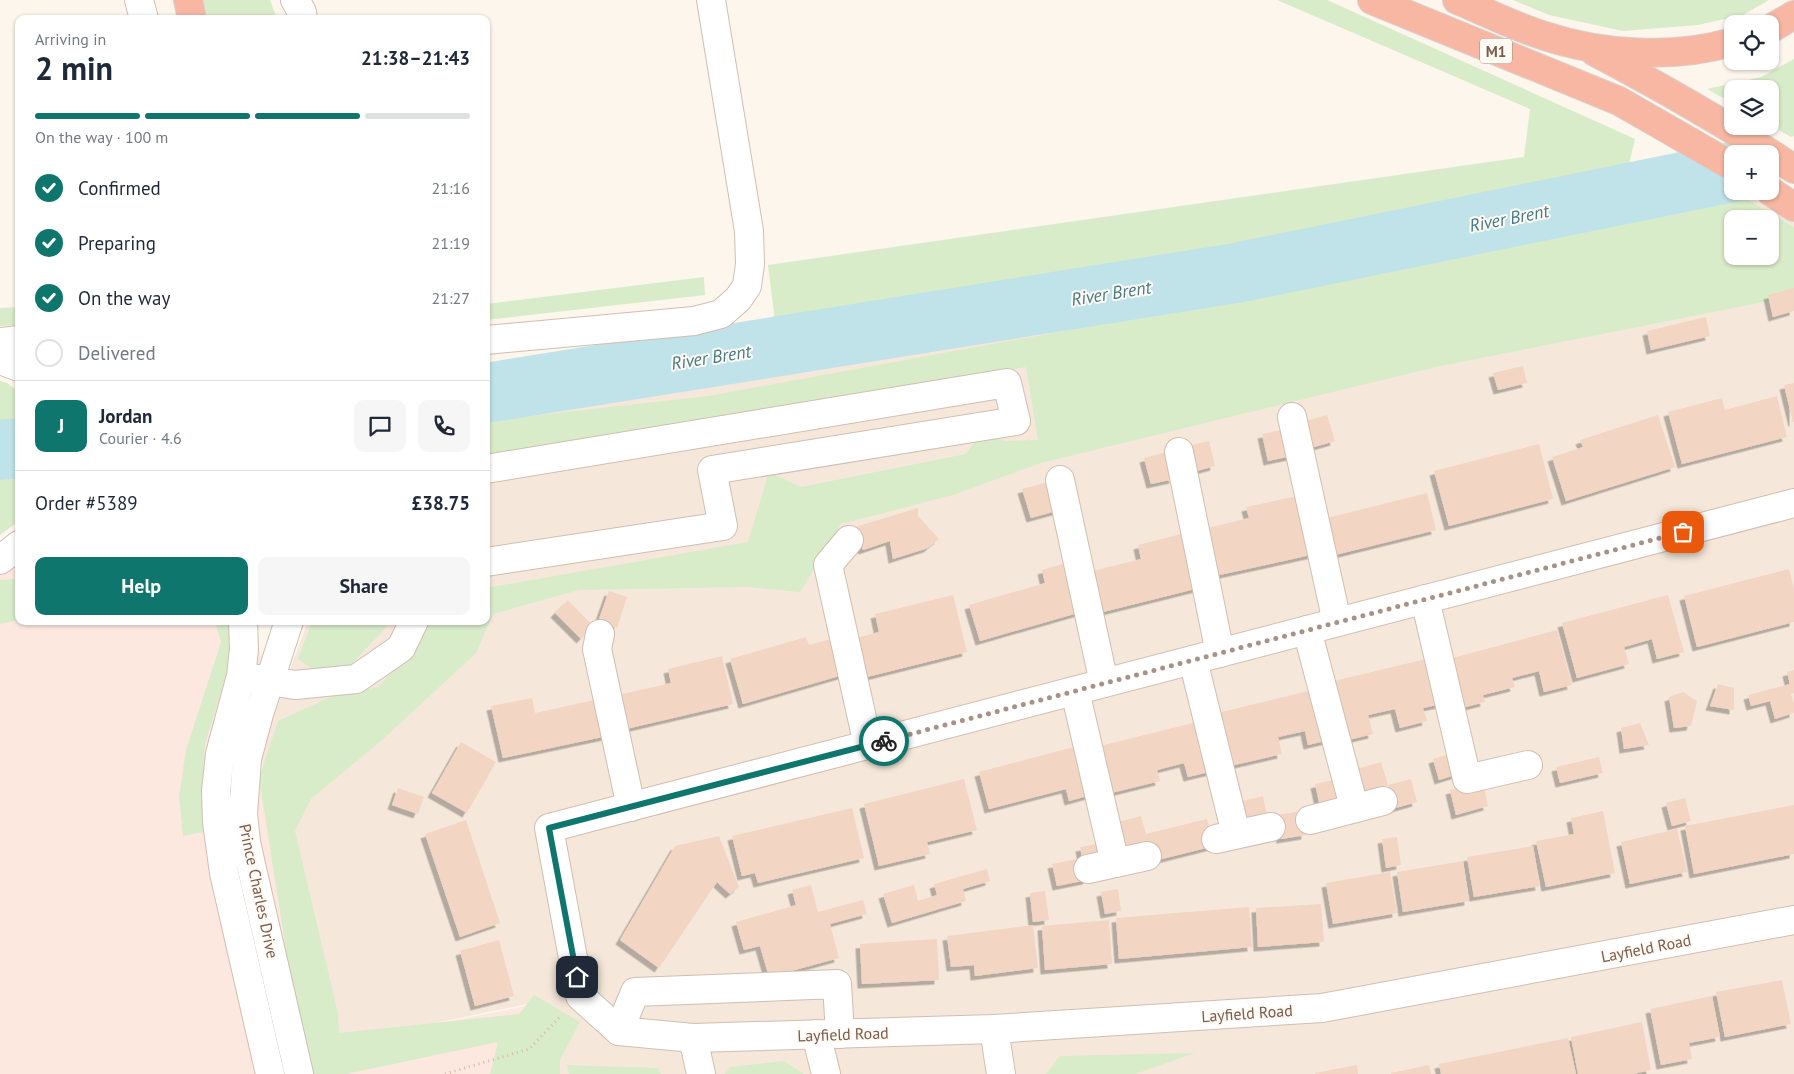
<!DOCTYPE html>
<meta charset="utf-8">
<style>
:root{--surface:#fff;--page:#f6f6f7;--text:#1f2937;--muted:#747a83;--line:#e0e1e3;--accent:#0f766e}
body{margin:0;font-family:"PT Sans",sans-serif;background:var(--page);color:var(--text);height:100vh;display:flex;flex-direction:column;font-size:19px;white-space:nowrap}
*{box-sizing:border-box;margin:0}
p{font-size:16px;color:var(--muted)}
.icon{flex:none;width:28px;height:28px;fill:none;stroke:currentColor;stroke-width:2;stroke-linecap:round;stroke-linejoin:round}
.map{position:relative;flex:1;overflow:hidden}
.sheet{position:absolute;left:15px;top:15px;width:475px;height:610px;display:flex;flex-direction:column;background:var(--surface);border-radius:10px;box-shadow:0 1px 4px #0004}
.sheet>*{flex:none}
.fabs{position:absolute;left:1724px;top:15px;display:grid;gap:10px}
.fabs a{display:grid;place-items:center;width:55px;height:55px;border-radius:10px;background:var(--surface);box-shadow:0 1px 4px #0004;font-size:25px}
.pin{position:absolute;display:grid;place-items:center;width:42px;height:42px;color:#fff;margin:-21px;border-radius:10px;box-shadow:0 2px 8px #0006}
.courier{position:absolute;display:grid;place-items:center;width:50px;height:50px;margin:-25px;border:4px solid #0f766e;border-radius:50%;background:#fff;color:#222;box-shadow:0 1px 6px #0007}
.headline em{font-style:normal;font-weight:800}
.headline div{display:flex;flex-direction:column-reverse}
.headline{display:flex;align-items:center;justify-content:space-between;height:85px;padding:0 20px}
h1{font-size:32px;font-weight:800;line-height:38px}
.bar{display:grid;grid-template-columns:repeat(4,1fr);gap:8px 5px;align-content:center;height:60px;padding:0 20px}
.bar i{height:6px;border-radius:4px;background:var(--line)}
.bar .on{background:var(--accent)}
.bar p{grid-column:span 4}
.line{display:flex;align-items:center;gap:12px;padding:0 20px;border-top:1px solid var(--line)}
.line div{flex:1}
.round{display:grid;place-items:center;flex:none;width:52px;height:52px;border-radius:10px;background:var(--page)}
ol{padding:0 20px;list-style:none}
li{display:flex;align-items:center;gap:15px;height:55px}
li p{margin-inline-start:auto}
li .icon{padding:5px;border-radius:50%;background:var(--accent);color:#fff;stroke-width:4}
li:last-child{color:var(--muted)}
li i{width:28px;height:28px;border:2px solid var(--line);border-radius:50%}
.cta{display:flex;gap:10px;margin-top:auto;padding:10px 20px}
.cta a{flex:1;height:58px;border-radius:10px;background:var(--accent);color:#fff;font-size:20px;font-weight:800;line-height:58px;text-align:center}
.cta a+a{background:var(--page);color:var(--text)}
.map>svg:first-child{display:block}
.residential{fill:#f5e8da;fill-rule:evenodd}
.commercial{fill:#fde8e0}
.green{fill:#d8ecc9;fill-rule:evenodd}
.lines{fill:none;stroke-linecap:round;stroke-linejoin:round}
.river{stroke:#bfe3e8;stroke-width:60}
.building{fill:#f3d5c3;filter:url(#shadow)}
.minor-casing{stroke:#d1beb0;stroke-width:30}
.highway-casing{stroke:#dad1cd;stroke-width:30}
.path{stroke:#d9b8a5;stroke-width:3;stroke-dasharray:1 4;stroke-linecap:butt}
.minor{stroke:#fff;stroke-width:28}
.highway{stroke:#f7b7a3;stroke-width:28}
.done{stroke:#a89285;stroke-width:5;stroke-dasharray:0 9}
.route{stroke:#0f766e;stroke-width:6}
.labels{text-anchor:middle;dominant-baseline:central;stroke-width:4;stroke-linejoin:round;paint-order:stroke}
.shield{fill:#fffaf3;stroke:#a28b7f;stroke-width:1}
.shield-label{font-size:15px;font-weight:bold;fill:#7a5c4d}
.street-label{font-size:16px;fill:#7a5c4d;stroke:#fffaf3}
.water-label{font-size:18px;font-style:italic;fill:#437c86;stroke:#fffaf3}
</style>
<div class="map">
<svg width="1794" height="1074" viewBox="0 0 1794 1074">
<defs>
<filter id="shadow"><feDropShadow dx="-4.5" dy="4.5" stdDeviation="0" flood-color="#0004"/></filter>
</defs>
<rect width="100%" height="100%" fill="#fdf6ec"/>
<path class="residential" d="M1727,186l5,2v3h6l44,23 12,8v852h-1238l-19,-72 -223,46 -54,-297 48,-130h178v-226l750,-119zM1732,219h38v37h-38z"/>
<path class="commercial" d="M19,565v56h226l34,72 -21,58 55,297 223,-44 18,70h-554v-507z"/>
<g class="green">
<path d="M190,0h80l7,19h-79z"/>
<path d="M1277,0h50l308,139 -6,25 -29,25 -632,113 -192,28 -8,-65 756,-108 6,-48z"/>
<path d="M1513,0h256l-26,15 -45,10 -75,6 -74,-16z"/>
<path d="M1794,59v77l-3,1 -21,-12v-36h-38v14l-25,-14 54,-12z"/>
<path d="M1735,192l59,35v69l-358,71 -395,96 -88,32 -112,29 -41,68 -53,-5 -168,3 -86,24 -17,39 -95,88 -70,58 -16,32 43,183 1,19 180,-19 15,-19 46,27 -20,38v14h-70l8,-32 -152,32h-36l-12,-47 -39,-249 19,-57 57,-26 43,-8 41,-45 10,-21h57v-33l262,-46 21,-70 32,15 165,-33 15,-22 24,9 33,-1 -12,-73 -311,54 -229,33v-33l222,-25 361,-66zM1732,219h38v37h-38z"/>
<path d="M704,277l1,18 -219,25v-16z"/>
<path d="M19,307v18l-19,1v-18z"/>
<path d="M0,381l7,2 12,9v32l-19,2z"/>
<path d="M19,472v49l-19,14v-61z"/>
<path d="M19,579v41l-19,4v-44z"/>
<path d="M215,621h14l4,22 -8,37 -20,64 -3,46 2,42 -21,4 -4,-39 7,-47 35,-108z"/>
<path d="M312,621h80l-44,47h-37l-13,-9z"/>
<path d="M1195,1053l-60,21h-89l14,-18z"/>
<path d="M784,1061l20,13h-79l5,-7z"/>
<path d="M567,1065l91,3 3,6h-92z"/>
</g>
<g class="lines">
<g class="river">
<path d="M486,393l750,-120 496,-101"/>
<path d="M0,450l19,-2"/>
</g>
</g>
<g class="building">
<path d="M1794,288v23l-21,6 -5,-22z"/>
<path d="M1706,317l4,19 -59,14 -4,-19z"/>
<path d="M1523,366l4,17 -29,7 -5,-17z"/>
<path d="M1794,383v39h-1l-9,-37z"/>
<path d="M1777,396l10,41 -105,27 -14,-52 54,-14 3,12z"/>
<path d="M1327,415l8,26 -28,8 -8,-26z"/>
<path d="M1658,415l17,52 -109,34 -14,-44 31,-10 -3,-7z"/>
<path d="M1286,429l6,27 -24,5 -6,-27z"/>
<path d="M1209,441l6,25 -22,6 -6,-26z"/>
<path d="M1539,444l14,55 -104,27 -15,-55z"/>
<path d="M1167,452l7,27 -23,5 -7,-26z"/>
<path d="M1051,481l9,29 -29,8 -9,-29z"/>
<path d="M1427,493l9,37 -105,26 -8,-37z"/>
<path d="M1302,495l13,59 -100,22 -11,-47 45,-11 -3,-11z"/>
<path d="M918,508v8l21,23 -11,9 -35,11 -3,-18 -27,9 -8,-23z"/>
<path d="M1189,532l14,55 -108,27 -10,-41 56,-14 -3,-14z"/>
<path d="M1067,563l14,49 -101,29 -11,-36 76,-22 -3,-13z"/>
<path d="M1789,569l5,20v33l-97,25 -13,-51z"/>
<path d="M609,591l18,6 -10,31 -19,-6z"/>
<path d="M953,595l14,57 -104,26 -10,-39 26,-7 -4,-18z"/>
<path d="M1668,595l16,57 -27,7 -5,-20 -28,8 5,17 -52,14 -15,-55z"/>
<path d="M568,600l25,26 -12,13 -26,-26z"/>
<path d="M1557,630l15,55 -28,7 -5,-21 -27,7 3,9 -32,8 2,7 -27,7 -13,-49z"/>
<path d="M806,637l3,8 26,-7 11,36 -103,30 -13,-45z"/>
<path d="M722,656l11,48 -107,25 -8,-34 53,-12 -3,-14z"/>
<path d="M1430,658l11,46 -18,4 4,13 -27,7 -5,-19 -27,6 5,19 -29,7 -14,-59z"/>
<path d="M1794,670v23l-3,1 3,10v9l-19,6 -5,-18 -19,5 -3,-11 42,-11 -3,-12z"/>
<path d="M1718,684l16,4v22l-24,-4z"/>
<path d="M1317,689l12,51 -21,5 -3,-14 -27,6 4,17 -56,13 -13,-53z"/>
<path d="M1683,692l14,9 -6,25 -17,2 -5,-31z"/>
<path d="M532,698l3,15 69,-15 8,37 -109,23 -12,-52z"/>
<path d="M1201,721l12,50 -25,6 -4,-14 -27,7 3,11 -57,14 -11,-47z"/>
<path d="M1640,723l9,22 -25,4 -3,-21z"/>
<path d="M461,742l35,20 -29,51 -35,-20z"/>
<path d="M1085,744l13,49 -29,8 -3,-12 -77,20 -10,-37z"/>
<path d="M1452,753l6,21 -19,6 -6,-21z"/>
<path d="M1599,757l4,16 -43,10 -4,-16z"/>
<path d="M1381,762l7,23 -28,11 -7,-26z"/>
<path d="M1340,778l6,22 -26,6 -5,-22z"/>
<path d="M964,779l13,51 -50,12 3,12 -51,12 -15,-62z"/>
<path d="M1411,779l6,23 -25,7 -4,-24z"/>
<path d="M1483,783l5,23 -32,9 -6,-25z"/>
<path d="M398,788l26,9 -6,17 -26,-9z"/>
<path d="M1263,796l5,25 -23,5 -6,-24z"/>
<path d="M1685,798l6,23 -19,5 -6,-23z"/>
<path d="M1794,805v49l-100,20 -9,-48z"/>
<path d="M852,808l12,50 -106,25 -3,-10 -13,3 -10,-40z"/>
<path d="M1302,811l4,24 -25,4 -4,-24z"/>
<path d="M1603,811l12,62 -69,14 -10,-46 38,-7 -3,-16z"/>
<path d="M1141,816l5,18 61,-15 7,27 -60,15 -31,-4 -9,-34z"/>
<path d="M466,820l34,103 -40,14 -35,-103z"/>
<path d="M1677,829l10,43 -57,12 -9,-42z"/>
<path d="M719,836l20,51 -9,7 -13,-12 -58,86 -39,-28 55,-94z"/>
<path d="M1397,837l4,28 -15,3 -4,-29z"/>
<path d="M1102,843l2,11 -17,26 -30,6 -5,-22 30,-6 -2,-11z"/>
<path d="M1533,846l7,40 -66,11 -7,-40z"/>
<path d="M1463,861l6,40 -66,11 -6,-40z"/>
<path d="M987,869l3,12 -27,8 3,12 -74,22 -9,-29 31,-9 4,16 19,-6 -3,-11z"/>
<path d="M1390,872l7,41 -64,11 -7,-41z"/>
<path d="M811,885l7,27 45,-12 4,14 -37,10 9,34 -70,19 -9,-31 -16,4 -8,-28 60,-17 -4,-15z"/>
<path d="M1118,889l3,22 -16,3 -4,-22z"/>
<path d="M1045,891l4,29 -16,2 -3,-29z"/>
<path d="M1321,904l3,38 -66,5 -2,-39z"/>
<path d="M1249,907l3,40 -133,12 -3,-41z"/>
<path d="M1109,920l3,44 -67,6 -3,-44z"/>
<path d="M1033,925l5,43 -63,8 -1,-11 -23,2 -4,-31z"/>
<path d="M937,939l2,41 -77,4 -2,-40z"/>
<path d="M499,940l15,56 -39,10 -15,-55z"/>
<path d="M1782,980l9,44 -66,13 -9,-45z"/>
<path d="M1712,996l8,41 -31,6 3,16 -31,6 -11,-56z"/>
<path d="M1642,1022l9,48 -18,4h-55l-7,-37z"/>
<path d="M1568,1038l8,36h-135l-2,-10z"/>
<path d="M1357,1065l1,9h-43v-1z"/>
<path d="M1429,1065l2,9h-40v-1z"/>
</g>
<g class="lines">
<g class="minor-casing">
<g id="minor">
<path d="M139,0l5,19"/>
<path d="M295,0l7,12 1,7"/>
<path d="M486,340l208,-19 27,-7 17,-15 9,-13 3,-22 -1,-33 -38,-231"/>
<path d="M0,342l19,-2"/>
<path d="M0,360l19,7"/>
<path d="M1292,417l45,205"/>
<path d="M1179,452l41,201"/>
<path d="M486,469l521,-86 9,38 -304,49 11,56 -237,36"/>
<path d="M1060,480l44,203"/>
<path d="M1794,503l-1245,325 31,168 39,35 74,7 301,-9 328,-21 472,-88"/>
<path d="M849,540l-21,25 40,180"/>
<path d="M0,560l19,-15"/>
<path d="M1425,599l42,180 61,-14"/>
<path d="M243,621l1,28 -3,27 -21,78 -4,37 1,31 7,51 46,201"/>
<path d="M289,621l-30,93 -12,45 -4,55 3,28 6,27 47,205"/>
<path d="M1307,630l47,177"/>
<path d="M600,634l-3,15 34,158"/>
<path d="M1193,660l43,174"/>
<path d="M252,678l43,7 61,-6 45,-31 13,-27"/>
<path d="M1075,691l40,172"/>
<path d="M1310,820l73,-19"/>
<path d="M1216,839l55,-12"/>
<path d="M1088,869l59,-13"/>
<path d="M994,1029l7,45"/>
<path d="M619,1031l16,-39 202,-8 3,50"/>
<path d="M816,1034l10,40"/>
<path d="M693,1038l8,36"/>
</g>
</g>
<g class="highway-casing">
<g id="highway">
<path d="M188,0l4,19"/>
<path d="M1372,0l247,101 113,65"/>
<path d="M1457,0c29,12 58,27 88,36 57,19 130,23 187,6"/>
<path d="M1770,29l24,-14"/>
<path d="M1595,52c68,36 135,74 199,117"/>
<path d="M1770,191l24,16"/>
</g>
</g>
<path class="path" d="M445,1074l84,-25 31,-32"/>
<use href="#minor" class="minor"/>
<use href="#highway" class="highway"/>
</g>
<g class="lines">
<path class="done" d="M884,741l799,-209"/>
<path class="route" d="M577,977l-28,-149 335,-87"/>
</g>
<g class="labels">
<rect class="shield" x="1480" y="38.5" width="32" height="25" rx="4"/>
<g class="shield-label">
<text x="1496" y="51">M1</text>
</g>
<g class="street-label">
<text transform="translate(259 891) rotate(78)">Prince Charles Drive</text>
<text transform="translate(1646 948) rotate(-11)">Layfield Road</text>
<text transform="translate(1247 1013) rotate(-4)">Layfield Road</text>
<text transform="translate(843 1034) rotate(-2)">Layfield Road</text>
</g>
<g class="water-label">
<text transform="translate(1509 218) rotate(-11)">River Brent</text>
<text transform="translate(1111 293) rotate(-9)">River Brent</text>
<text transform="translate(711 357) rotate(-9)">River Brent</text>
</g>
</g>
</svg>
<div class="fabs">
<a><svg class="icon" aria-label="locate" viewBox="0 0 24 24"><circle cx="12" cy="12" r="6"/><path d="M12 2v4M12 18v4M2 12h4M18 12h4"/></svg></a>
<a><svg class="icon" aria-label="layers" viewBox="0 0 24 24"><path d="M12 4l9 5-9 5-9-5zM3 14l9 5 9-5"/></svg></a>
<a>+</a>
<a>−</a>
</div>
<div class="pin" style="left:1683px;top:532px;background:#ea580c"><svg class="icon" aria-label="bag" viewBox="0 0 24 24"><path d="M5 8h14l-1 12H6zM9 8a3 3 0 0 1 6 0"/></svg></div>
<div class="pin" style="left:577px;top:977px;background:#1f2937"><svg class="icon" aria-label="home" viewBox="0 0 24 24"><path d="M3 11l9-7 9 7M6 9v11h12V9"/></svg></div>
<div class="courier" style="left:884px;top:741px"><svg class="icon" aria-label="bike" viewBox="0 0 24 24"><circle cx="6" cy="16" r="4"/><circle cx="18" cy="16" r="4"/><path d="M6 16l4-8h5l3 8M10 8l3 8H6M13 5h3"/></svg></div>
<section class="sheet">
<div class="headline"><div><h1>2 min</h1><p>Arriving in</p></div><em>21:38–21:43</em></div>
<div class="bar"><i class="on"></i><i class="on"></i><i class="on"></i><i></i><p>On the way · 100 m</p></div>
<ol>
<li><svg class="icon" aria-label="check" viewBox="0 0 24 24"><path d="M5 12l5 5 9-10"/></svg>Confirmed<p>21:16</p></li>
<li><svg class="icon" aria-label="check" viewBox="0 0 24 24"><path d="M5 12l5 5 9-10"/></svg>Preparing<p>21:19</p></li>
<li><svg class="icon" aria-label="check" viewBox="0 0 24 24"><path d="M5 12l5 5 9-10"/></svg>On the way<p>21:27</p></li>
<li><i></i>Delivered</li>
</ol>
<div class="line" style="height:90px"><b class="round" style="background:var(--accent);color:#fff">J</b><div><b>Jordan</b><p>Courier · 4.6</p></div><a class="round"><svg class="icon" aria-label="chat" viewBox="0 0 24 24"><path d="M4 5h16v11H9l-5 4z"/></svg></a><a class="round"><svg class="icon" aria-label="phone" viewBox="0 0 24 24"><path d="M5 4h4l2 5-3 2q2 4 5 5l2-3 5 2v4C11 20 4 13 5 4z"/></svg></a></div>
<div class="line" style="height:65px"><div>Order #5389</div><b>£38.75</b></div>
<div class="cta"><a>Help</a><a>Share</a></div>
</section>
</div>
